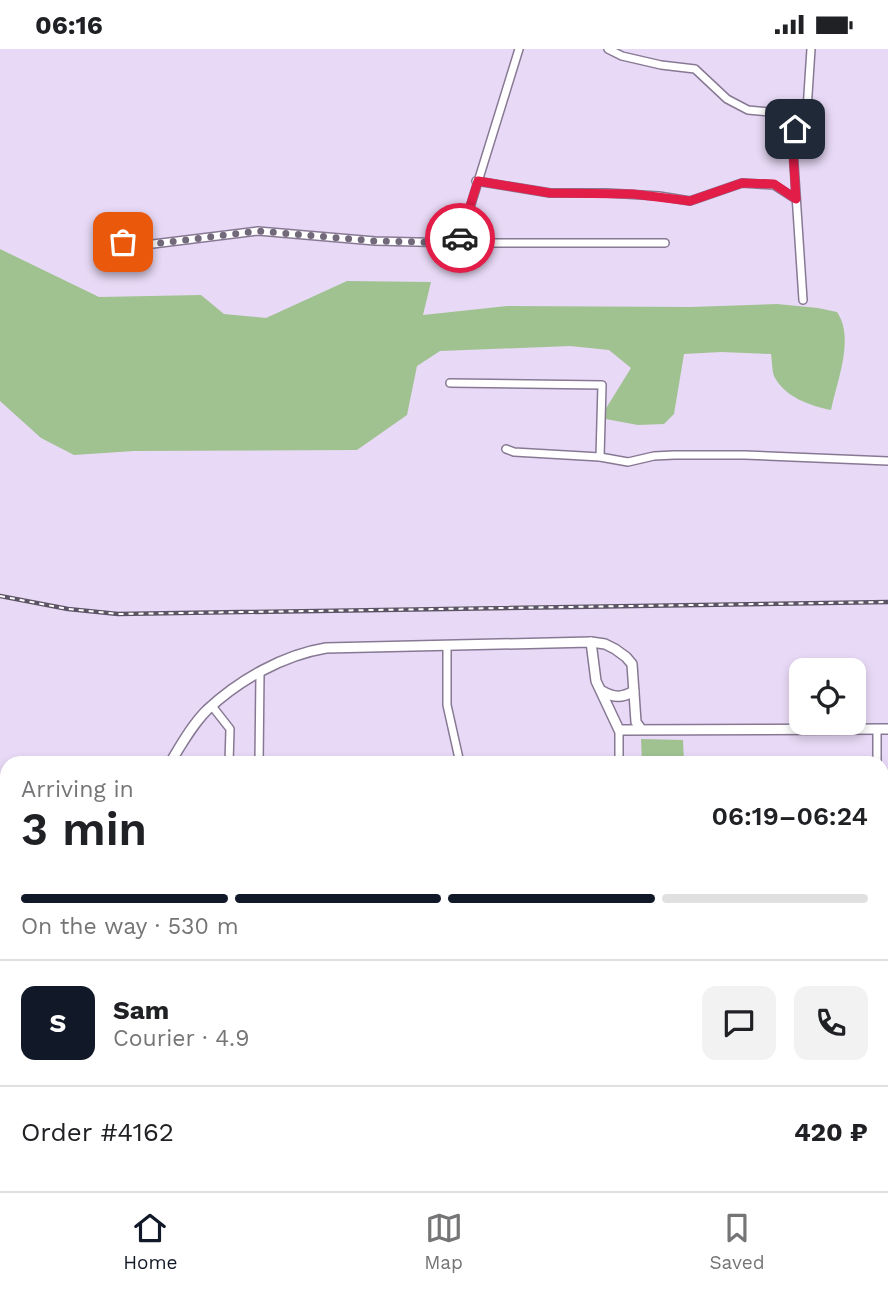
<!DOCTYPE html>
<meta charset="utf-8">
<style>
:root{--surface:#fff;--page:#f2f2f2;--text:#202124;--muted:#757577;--line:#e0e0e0;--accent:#111827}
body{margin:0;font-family:"Work Sans",sans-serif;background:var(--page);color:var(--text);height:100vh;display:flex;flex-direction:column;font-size:26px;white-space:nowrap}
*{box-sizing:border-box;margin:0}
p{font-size:23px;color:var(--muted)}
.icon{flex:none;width:38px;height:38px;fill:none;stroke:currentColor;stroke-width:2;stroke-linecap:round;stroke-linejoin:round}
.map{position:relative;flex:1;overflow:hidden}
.drawer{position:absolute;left:0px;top:707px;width:889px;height:436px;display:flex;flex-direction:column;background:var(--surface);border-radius:21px 21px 0 0;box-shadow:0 4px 10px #0003}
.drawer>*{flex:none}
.controls{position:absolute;left:789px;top:609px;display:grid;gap:14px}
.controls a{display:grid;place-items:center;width:77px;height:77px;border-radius:14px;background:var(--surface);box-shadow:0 4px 10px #0003;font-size:35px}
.pin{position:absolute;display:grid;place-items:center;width:60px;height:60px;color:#fff;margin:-30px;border-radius:14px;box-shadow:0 4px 10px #0006}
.courier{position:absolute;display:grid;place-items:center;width:70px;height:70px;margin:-35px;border:5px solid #e11d48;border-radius:50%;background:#fff;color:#222;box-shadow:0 2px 9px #0007}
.summary em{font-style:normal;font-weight:600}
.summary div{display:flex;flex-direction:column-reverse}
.summary{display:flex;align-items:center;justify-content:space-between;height:119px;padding:0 21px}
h1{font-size:46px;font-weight:600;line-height:52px}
.bar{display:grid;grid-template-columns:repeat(4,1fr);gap:10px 7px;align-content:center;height:84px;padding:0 21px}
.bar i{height:9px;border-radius:5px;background:var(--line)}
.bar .on{background:var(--accent)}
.bar p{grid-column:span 4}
.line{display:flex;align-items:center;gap:18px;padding:0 21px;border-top:2px solid var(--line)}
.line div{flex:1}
.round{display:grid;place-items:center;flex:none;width:74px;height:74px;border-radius:14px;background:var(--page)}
.status{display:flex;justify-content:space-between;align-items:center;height:49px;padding:0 35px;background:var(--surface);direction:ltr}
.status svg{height:19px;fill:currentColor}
.tab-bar{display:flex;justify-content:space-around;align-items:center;height:98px;border-top:2px solid var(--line);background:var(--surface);font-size:19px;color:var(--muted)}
.tab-bar a{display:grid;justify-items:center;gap:4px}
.tab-bar .on{color:var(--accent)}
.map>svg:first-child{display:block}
.green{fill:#a0c291}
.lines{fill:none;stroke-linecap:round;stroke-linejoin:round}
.minor-casing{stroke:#877993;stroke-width:10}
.major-casing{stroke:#877993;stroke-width:12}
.minor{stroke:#fff;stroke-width:7}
.major{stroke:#fff;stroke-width:9}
.rail-casing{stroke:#5c5464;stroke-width:4.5}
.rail{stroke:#fff;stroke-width:2;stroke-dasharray:5;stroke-linecap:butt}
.done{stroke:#72697b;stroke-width:7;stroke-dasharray:0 12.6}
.route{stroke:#e11d48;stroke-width:9}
</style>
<div class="status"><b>06:16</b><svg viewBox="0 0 49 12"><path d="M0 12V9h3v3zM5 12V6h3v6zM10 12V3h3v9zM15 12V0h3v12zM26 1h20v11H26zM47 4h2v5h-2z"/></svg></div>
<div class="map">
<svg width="888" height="1142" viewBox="0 0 888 1142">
<rect width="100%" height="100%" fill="#e8d9f6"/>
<g class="green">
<path d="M0,200l99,48 102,-2 23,19 42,4 81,-37 84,1 -8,33 84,-9 184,1 86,-3 41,4 19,4c18,26 0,69 -6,98 -20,-4 -47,-13 -57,-34 -2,-6 -2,-16 -3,-22l-50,-2 -37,2 -10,60 -10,10 -26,1 -38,-7 31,-50 -22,-18 -39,-4 -130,5 -23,15 -10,49 -50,35 -223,1 -60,4 -33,-17 -41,-37z"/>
<path d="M641,690l42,1 1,23h-42z"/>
<path d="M888,831v130h-6v-102h5z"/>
</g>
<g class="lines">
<g class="minor-casing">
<g id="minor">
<path d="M608,0l14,7 39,9 34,4 32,30 21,11 33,3 14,16"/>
<path d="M476,132l74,12h57l52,3 31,5 52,-18 32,2 22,14"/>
<path d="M123,193l30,2 105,-13 117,10 84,2h206"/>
<path d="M459,194l60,-194"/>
<path d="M803,251l-11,-166 15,-24 4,-61"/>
<path d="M450,334l152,2 -2,72"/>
<path d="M506,400l8,3 86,5 28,5 26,-6 20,-1h71l143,6"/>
<path d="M447,596v60l13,58"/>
<path d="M212,657l18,23 -1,34"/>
<path d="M877,680v34"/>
<path d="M619,681v33"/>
<path d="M259,714l1,-90"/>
<path d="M0,756h7"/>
<path d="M0,811h7"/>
<path d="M882,817h6"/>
<path d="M0,904l7,2"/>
<path d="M0,1040l7,2"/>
<path d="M882,1067l6,-8"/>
<path d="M0,1084l7,-33"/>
<path d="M128,1136l2,6"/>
<path d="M628,1136v6"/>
<path d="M749,1136v6"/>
<path d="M53,1142l1,-6"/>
<path d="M249,1142v-6"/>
<path d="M356,1142l1,-6"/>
<path d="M446,1142l1,-6"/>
<path d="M536,1142l1,-6"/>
<path d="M815,1142l5,-6"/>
</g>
</g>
<g class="major-casing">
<g id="major">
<path d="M591,593l5,39 23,49 269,-1"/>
<path d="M602,642c12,7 20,7 32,0"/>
<path d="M170,714c11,-18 22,-38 37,-53 32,-30 76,-55 119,-62l265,-6 14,2 10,5 11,8 6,7 4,58 5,7"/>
<path d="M0,880l7,-28"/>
</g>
</g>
<use href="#minor" class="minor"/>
<use href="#major" class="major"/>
<g class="rail-casing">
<path id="rail" d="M0,547l68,13 50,5 770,-12"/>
</g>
<use href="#rail" class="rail"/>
</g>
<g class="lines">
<path class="done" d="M123,193l30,2 105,-13 117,10 84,2 1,-5"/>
<path class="route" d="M460,189l18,-57 72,12 83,1 57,7 52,-18 32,1 22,15 -4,-65 3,-5"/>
</g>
</svg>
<div class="controls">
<a><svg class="icon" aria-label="locate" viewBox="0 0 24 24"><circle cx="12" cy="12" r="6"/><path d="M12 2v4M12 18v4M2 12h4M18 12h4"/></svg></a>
</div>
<div class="pin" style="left:123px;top:193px;background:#ea580c"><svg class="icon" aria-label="bag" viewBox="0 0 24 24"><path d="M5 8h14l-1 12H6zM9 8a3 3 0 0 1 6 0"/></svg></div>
<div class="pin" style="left:795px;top:80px;background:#1f2937"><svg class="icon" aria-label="home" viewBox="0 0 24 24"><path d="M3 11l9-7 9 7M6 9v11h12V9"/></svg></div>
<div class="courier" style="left:460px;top:189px"><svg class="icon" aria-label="car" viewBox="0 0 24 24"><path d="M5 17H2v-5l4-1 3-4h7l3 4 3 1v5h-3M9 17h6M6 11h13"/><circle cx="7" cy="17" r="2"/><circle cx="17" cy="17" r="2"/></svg></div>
<section class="drawer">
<div class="summary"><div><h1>3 min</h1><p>Arriving in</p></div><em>06:19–06:24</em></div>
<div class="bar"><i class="on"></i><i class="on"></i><i class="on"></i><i></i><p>On the way · 530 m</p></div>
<div class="line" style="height:126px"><b class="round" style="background:var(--accent);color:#fff">S</b><div><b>Sam</b><p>Courier · 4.9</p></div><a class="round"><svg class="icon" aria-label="chat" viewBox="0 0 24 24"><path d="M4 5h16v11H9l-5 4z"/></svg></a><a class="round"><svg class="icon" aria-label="phone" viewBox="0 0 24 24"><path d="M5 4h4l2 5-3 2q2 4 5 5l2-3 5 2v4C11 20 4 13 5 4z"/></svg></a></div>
<div class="line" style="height:91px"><div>Order #4162</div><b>420 ₽</b></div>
</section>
</div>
<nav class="tab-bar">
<a class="on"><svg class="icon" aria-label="home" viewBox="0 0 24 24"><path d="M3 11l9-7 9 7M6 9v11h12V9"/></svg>Home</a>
<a><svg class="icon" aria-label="map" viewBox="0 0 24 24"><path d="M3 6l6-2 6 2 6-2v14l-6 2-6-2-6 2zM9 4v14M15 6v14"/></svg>Map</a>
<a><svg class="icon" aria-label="saved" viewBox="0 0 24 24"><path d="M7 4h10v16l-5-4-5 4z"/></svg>Saved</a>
</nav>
